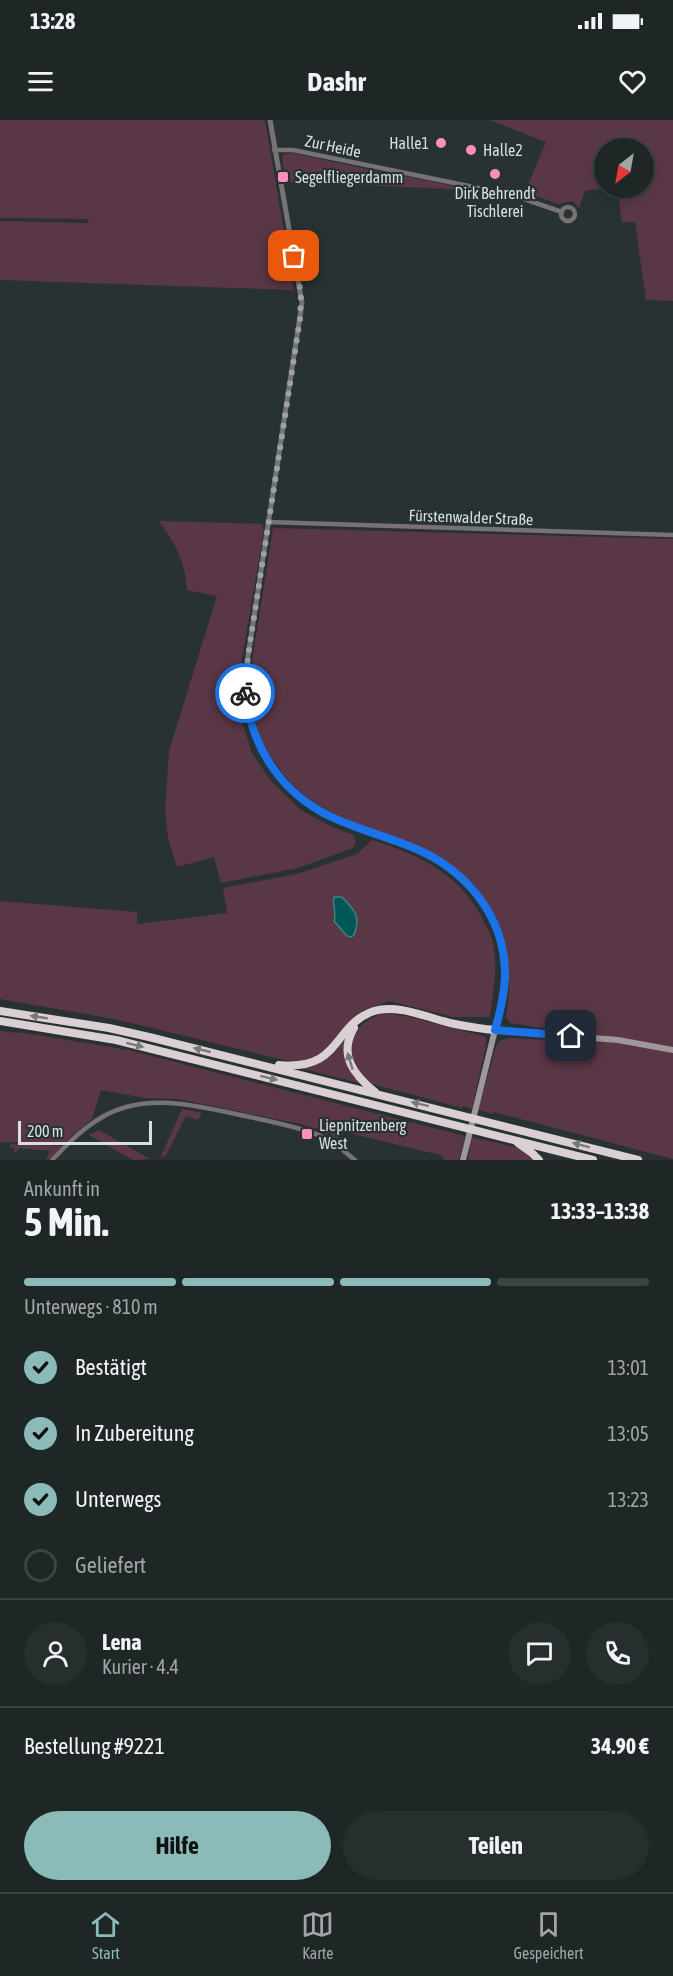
<!DOCTYPE html>
<html lang="de">
<meta charset="utf-8">
<style>
:root{--surface:#1e2626;--page:#262e2e;--text:#f1f3f6;--muted:#a1a5a7;--line:#3c4343;--accent:#8bbbb9}
body{margin:0;font-family:"Asap Condensed",sans-serif;background:var(--page);color:var(--text);height:100vh;display:flex;flex-direction:column;font-size:22px;white-space:nowrap}
*{box-sizing:border-box;margin:0}
p{font-size:20px;color:var(--muted)}
.icon{flex:none;width:33px;height:33px;fill:none;stroke:currentColor;stroke-width:2;stroke-linecap:round;stroke-linejoin:round}
.map{position:relative;height:1040px;overflow:hidden}
.drawer{display:flex;flex-direction:column;background:var(--surface);flex:1}
.drawer>*{flex:none}
.needle{width:39px;rotate:211deg}
.fabs{position:absolute;left:594px;top:18px;display:grid;gap:12px}
.fabs a{display:grid;place-items:center;width:60px;height:60px;border-radius:50%;background:var(--surface);box-shadow:0 3px 9px #0003,0 0 0 2px var(--line);font-size:30px}
.scale{position:absolute;left:18px;bottom:15px;width:134px;box-sizing:border-box;padding-left:6px;border:3px solid #d8dfdf;border-top:0;font-size:16px;line-height:21px;white-space:nowrap;color:#d8dfdf;-webkit-text-stroke:4px #283232;paint-order:stroke}
.pin{position:absolute;display:grid;place-items:center;width:51px;height:51px;color:#fff;margin:-26px;border-radius:12px;box-shadow:0 3px 9px #0006}
.courier{position:absolute;display:grid;place-items:center;width:60px;height:60px;margin:-30px;border:4px solid #1a73e8;border-radius:50%;background:#fff;color:#222;box-shadow:0 2px 8px #0007}
.overview em{font-style:normal;font-weight:700}
.overview div{display:flex;flex-direction:column-reverse}
.overview{display:flex;align-items:center;justify-content:space-between;height:102px;padding:0 24px}
h1{font-size:39px;font-weight:700;line-height:45px}
.bar{display:grid;grid-template-columns:repeat(4,1fr);gap:9px 6px;align-content:center;height:72px;padding:0 24px}
.bar i{height:8px;border-radius:4px;background:var(--line)}
.bar .active{background:var(--accent)}
.bar p{grid-column:span 4}
.line{display:flex;align-items:center;gap:15px;padding:0 24px;border-top:2px solid var(--line)}
.line div{flex:1}
.round{display:grid;place-items:center;flex:none;width:63px;height:63px;border-radius:32px;background:var(--page)}
ol{padding:0 24px;list-style:none}
li{display:flex;align-items:center;gap:18px;height:66px}
li p{margin-inline-start:auto}
li .icon{padding:6px;border-radius:50%;background:var(--accent);color:#111;stroke-width:4}
li:last-child{color:var(--muted)}
li i{width:33px;height:33px;border:3px solid var(--line);border-radius:50%}
.action{display:flex;gap:12px;margin-top:auto;padding:12px 24px}
.action a{flex:1;height:69px;border-radius:36px;background:var(--accent);color:#111;font-size:24px;font-weight:700;line-height:69px;text-align:center}
.action a+a{background:var(--page);color:var(--text)}
.status{display:flex;justify-content:space-between;align-items:center;height:42px;padding:0 30px;background:var(--surface);direction:ltr}
.status svg{height:16px;fill:currentColor}
header{display:flex;justify-content:space-between;align-items:center;height:78px;padding:0 24px;background:var(--surface);font-size:27px;font-weight:700}
.tabs{display:flex;justify-content:space-around;align-items:center;height:84px;border-top:2px solid var(--line);background:var(--surface);font-size:16px;color:var(--muted)}
.tabs a{display:grid;justify-items:center;gap:3px}
.tabs .active{color:var(--accent)}
.map>svg:first-child{display:block}
.green{fill:#5a3746;fill-rule:evenodd}
.water{fill:#005757;stroke:#418080;stroke-width:1.5}
.lines{fill:none;stroke-linecap:round;stroke-linejoin:round}
.minor{stroke:#777274;stroke-width:4.5}
.tertiary{stroke:#777274;stroke-width:5}
.secondary{stroke:#9f989a;stroke-width:6}
.motorway{stroke:#dacfd3;stroke-width:8}
.oneway{fill:#78797a}
.done{stroke:#9aa2a2;stroke-width:6;stroke-dasharray:0 10.8}
.route{stroke:#1a73e8;stroke-width:8}
.poi-dot{fill:#fd8ebf;stroke:#283232;stroke-width:2}
.labels{text-anchor:middle;dominant-baseline:central;stroke-width:4.5;stroke-linejoin:round;paint-order:stroke}
.poi-label{font-size:16px;fill:#d8dfdf;stroke:#283232;text-anchor:start}
.street-label{font-size:16px;fill:#d8dfdf;stroke:#283232}
</style>
<div class="status"><b>13:28</b><svg viewBox="0 0 49 12"><path d="M0 12V9h3v3zM5 12V6h3v6zM10 12V3h3v9zM15 12V0h3v12zM26 1h20v11H26zM47 4h2v5h-2z"/></svg></div>
<header><svg class="icon" aria-label="menu" viewBox="0 0 24 24"><path d="M4 6h16M4 12h16M4 18h16"/></svg>Dashr<svg class="icon" aria-label="heart" viewBox="0 0 24 24"><path d="M12 20l-8-8c-3-5 5-10 8-4 3-6 11-1 8 4z"/></svg></header>
<div class="map">
<svg width="673" height="1040" viewBox="0 0 673 1040">
<rect width="100%" height="100%" fill="#283232"/>
<g class="green">
<path d="M0,0h265l29,170 -294,-10v-59l88,2 1,-4 -89,-1z"/>
<path d="M489,0h184v181l-27,-1 -11,-78h-13l-5,-34h27v-40h-40v37l-4,1v3l-15,2 -6,17 -7,-7 -14,3 -33,-12 21,-50z"/>
<path d="M292,33l89,19 6,5 12,-2 69,14 1,7 -17,-7 -166,-7 -4,-25 2,-3z"/>
<path d="M159,401l102,3 3,6 -24,141 -2,38 14,44 19,28 30,29 27,15 25,10 3,8 -3,5 -55,20 -77,15 -7,-26 -37,10 -9,-29 -3,-27 4,-60 48,-155 -30,-6c-2,-30 -11,-45 -28,-69z"/>
<path d="M273,408l400,11v620l-179,-47 -1,2 -15,-4 18,-64 5,-6 10,-2 49,3 2,-10 -52,-8 -4,-6c5,-32 4,-69 -10,-98 -48,-103 -163,-69 -220,-155 -4,-6 -10,-13 -13,-20 -5,-12 -10,-30 -11,-44 -3,-25 2,-52 6,-77 5,-31 10,-63 15,-95z"/>
<path d="M372,720c47,15 87,33 110,78 3,7 8,14 10,21 7,25 1,53 -2,78h-37l-64,-16 -27,10 -38,40 -20,10 -20,-1 -165,-40 -119,-21v-98l137,11v12l90,-11 -4,-25 74,-14 60,-20zM333,781l22,10 3,14 -11,11 -12,-14 1,-10z"/>
<path d="M388,893l18,3 77,20 3,2v7l-14,64 -9,-3 -1,2 -86,-23c-39,-15 -30,-67 12,-72z"/>
<path d="M0,911l18,2 1,-1 109,18 337,86 -6,24h-16l1,-4 -104,-25 -2,7h-4l-5,-6 -2,3 -4,-5 -23,-6 -87,-18 -35,-7 -33,-1 -44,-8 -9,29 -29,25 -63,-2z"/>
<path d="M350,911l-4,13 17,40 -63,-16 4,-1z"/>
<path d="M182,989l20,4 -4,7 -12,-4 -21,41 -4,-1z"/>
<path d="M99,1010l51,29 -17,1 -44,-25z"/>
<path d="M471,1017l49,11 17,12h-69z"/>
<path d="M10,1024l52,2 -14,14h-2l4,-9 -30,-3 -6,6v-6l-4,-1z"/>
</g>
<path class="water" d="M334,777h8c13,14 19,19 12,38l-3,2 -4,-1 -13,-15c3,-8 -2,-15 0,-24z"/>
<g class="lines">
<g class="minor">
<path d="M274,30h19l210,43 21,6 38,13"/>
<circle cx="568" cy="94" r="7"/>
<path d="M268,402l405,13"/>
<path d="M52,1040c21,-22 44,-45 74,-53 41,-11 84,2 124,10 23,5 49,10 71,19 13,6 23,15 34,24"/>
</g>
<path class="tertiary" d="M270,0l32,183 -54,353c-9,67 17,127 80,159 30,16 63,22 94,36 49,23 83,70 83,126 -1,18 -5,36 -10,53"/>
<path class="secondary" d="M463,1040l32,-130 123,10 55,10"/>
<g class="motorway">
<path d="M0,891l109,17 40,9 489,123"/>
<path d="M0,901l116,19 477,120"/>
<path d="M354,908c-16,27 0,47 21,64"/>
<path d="M279,945c63,6 53,-40 95,-54 23,-7 53,6 76,12 15,3 30,6 45,7"/>
<path d="M518,1023l14,10 7,7"/>
</g>
</g>
<defs><path id="oneway-solid" d="M-6-.8H1V-3.2L6.5 0L1 3.2V.8H-6Z" transform="scale(1.5)"/></defs>
<g class="oneway">
<use href="#oneway-solid" transform="translate(39 897) rotate(-171)"/>
<use href="#oneway-solid" transform="translate(135 925) rotate(14)"/>
<use href="#oneway-solid" transform="translate(202 930) rotate(-167)"/>
<use href="#oneway-solid" transform="translate(350 941) rotate(-107)"/>
<use href="#oneway-solid" transform="translate(269 958) rotate(14)"/>
<use href="#oneway-solid" transform="translate(420 984) rotate(-166)"/>
<use href="#oneway-solid" transform="translate(581 1025) rotate(-165)"/>
</g>
<g class="lines">
<path class="done" d="M245,573l3,-37 52,-337 1,-25 -7,-38"/>
<path class="route" d="M245,573c6,49 31,93 75,118 28,16 60,23 89,35 55,21 97,69 96,131 -1,18 -5,36 -10,53l76,6"/>
</g>
<g class="poi-dot">
<circle cx="441" cy="23" r="6"/>
<circle cx="471" cy="30" r="6"/>
<circle cx="495" cy="54" r="6"/>
<rect x="277" y="51" width="12" height="12" rx="3"/>
<rect x="301" y="1008" width="12" height="12" rx="3"/>
</g>
<g class="labels">
<g class="poi-label">
<text x="429" y="23" text-anchor="end">Halle1</text>
<text x="483" y="30">Halle2</text>
<text x="295" y="57">Segelfliegerdamm</text>
<text x="495" y="73" text-anchor="middle">Dirk Behrendt<tspan x="495" dy="18">Tischlerei</tspan></text>
<text x="319" y="1005">Liepnitzenberg<tspan x="319" dy="18">West</tspan></text>
</g>
<g class="street-label">
<text transform="translate(333 26) rotate(12)">Zur Heide</text>
<text transform="translate(471 397) rotate(2)">Fürstenwalder Straße</text>
</g>
</g>
</svg>
<div class="fabs">
<a><svg class="needle" viewBox="-14 -14 28 28"><path d="M0-13l5 13h-10z" fill="#e53935"/><path d="M0 13l5-13h-10z" fill="#a1a5a7"/></svg></a>
</div>
<div class="scale">200 m</div>
<div class="pin" style="left:294px;top:136px;background:#ea580c"><svg class="icon" aria-label="bag" viewBox="0 0 24 24"><path d="M5 8h14l-1 12H6zM9 8a3 3 0 0 1 6 0"/></svg></div>
<div class="pin" style="left:571px;top:916px;background:#1f2937"><svg class="icon" aria-label="home" viewBox="0 0 24 24"><path d="M3 11l9-7 9 7M6 9v11h12V9"/></svg></div>
<div class="courier" style="left:245px;top:573px"><svg class="icon" aria-label="bike" viewBox="0 0 24 24"><circle cx="6" cy="16" r="4"/><circle cx="18" cy="16" r="4"/><path d="M6 16l4-8h5l3 8M10 8l3 8H6M13 5h3"/></svg></div>
</div>
<section class="drawer">
<div class="overview"><div><h1>5 Min.</h1><p>Ankunft in</p></div><em>13:33–13:38</em></div>
<div class="bar"><i class="active"></i><i class="active"></i><i class="active"></i><i></i><p>Unterwegs · 810 m</p></div>
<ol>
<li><svg class="icon" aria-label="check" viewBox="0 0 24 24"><path d="M5 12l5 5 9-10"/></svg>Bestätigt<p>13:01</p></li>
<li><svg class="icon" aria-label="check" viewBox="0 0 24 24"><path d="M5 12l5 5 9-10"/></svg>In Zubereitung<p>13:05</p></li>
<li><svg class="icon" aria-label="check" viewBox="0 0 24 24"><path d="M5 12l5 5 9-10"/></svg>Unterwegs<p>13:23</p></li>
<li><i></i>Geliefert</li>
</ol>
<div class="line" style="height:108px"><a class="round"><svg class="icon" aria-label="person" viewBox="0 0 24 24"><circle cx="12" cy="8" r="4"/><path d="M4 21q1-7 8-7t8 7"/></svg></a><div><b>Lena</b><p>Kurier · 4.4</p></div><a class="round"><svg class="icon" aria-label="chat" viewBox="0 0 24 24"><path d="M4 5h16v11H9l-5 4z"/></svg></a><a class="round"><svg class="icon" aria-label="phone" viewBox="0 0 24 24"><path d="M5 4h4l2 5-3 2q2 4 5 5l2-3 5 2v4C11 20 4 13 5 4z"/></svg></a></div>
<div class="line" style="height:78px"><div>Bestellung #9221</div><b>34.90 €</b></div>
<div class="action"><a>Hilfe</a><a>Teilen</a></div>
</section>
<nav class="tabs">
<a class="active"><svg class="icon" aria-label="home" viewBox="0 0 24 24"><path d="M3 11l9-7 9 7M6 9v11h12V9"/></svg>Start</a>
<a><svg class="icon" aria-label="map" viewBox="0 0 24 24"><path d="M3 6l6-2 6 2 6-2v14l-6 2-6-2-6 2zM9 4v14M15 6v14"/></svg>Karte</a>
<a><svg class="icon" aria-label="saved" viewBox="0 0 24 24"><path d="M7 4h10v16l-5-4-5 4z"/></svg>Gespeichert</a>
</nav>
